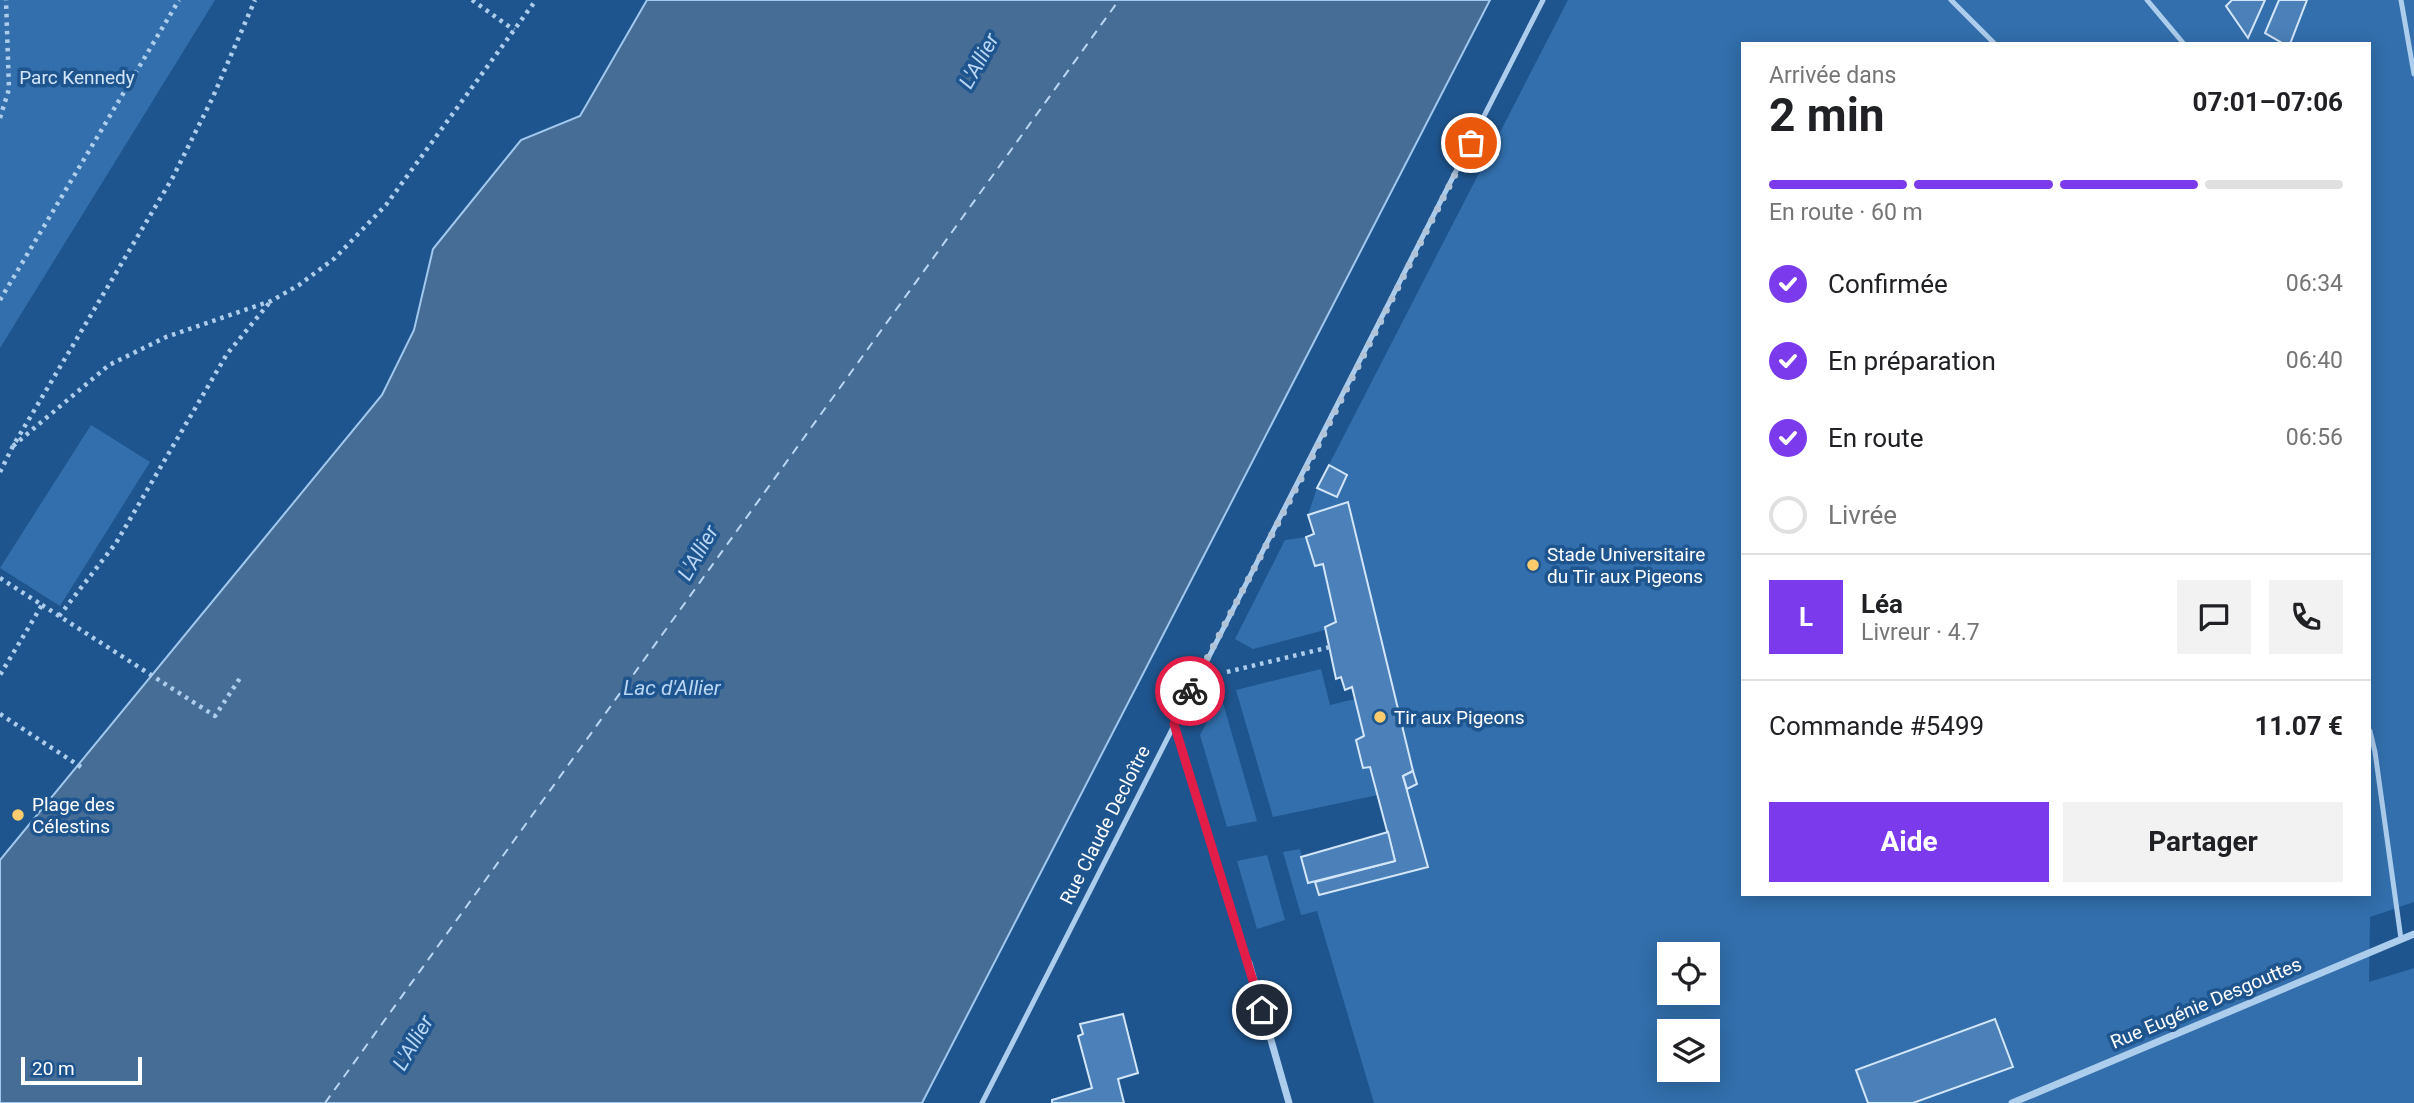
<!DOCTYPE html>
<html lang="fr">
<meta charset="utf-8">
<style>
:root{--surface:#fff;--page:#f2f2f2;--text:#202124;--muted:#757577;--line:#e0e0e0;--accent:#7c3aed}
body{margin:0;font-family:Roboto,sans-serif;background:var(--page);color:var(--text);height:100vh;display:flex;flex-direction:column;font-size:26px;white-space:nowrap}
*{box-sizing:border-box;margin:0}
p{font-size:23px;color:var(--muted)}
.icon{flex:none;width:38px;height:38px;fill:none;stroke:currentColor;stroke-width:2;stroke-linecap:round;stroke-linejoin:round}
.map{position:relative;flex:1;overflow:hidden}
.details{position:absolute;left:1741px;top:42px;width:630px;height:854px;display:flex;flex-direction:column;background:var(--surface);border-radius:0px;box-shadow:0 4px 18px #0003}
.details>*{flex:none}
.buttons{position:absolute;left:1657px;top:942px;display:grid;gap:14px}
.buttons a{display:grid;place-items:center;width:63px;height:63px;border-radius:0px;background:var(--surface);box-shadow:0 4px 18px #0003;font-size:35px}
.scale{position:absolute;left:21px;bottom:18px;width:121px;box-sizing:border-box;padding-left:7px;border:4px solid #fff;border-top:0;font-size:19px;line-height:24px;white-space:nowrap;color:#fff;-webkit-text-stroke:5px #1f558e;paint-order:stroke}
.pin{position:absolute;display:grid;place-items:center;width:60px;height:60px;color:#fff;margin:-30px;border:4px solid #fff;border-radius:50%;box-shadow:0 2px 7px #0007}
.courier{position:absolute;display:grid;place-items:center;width:70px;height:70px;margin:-35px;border:5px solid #e11d48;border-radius:50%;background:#fff;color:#222;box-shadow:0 2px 9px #0007}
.headline em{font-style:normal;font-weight:700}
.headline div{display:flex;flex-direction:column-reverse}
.headline{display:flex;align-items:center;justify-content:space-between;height:119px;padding:0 28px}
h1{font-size:46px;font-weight:700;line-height:52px}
.bar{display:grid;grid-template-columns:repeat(4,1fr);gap:10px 7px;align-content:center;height:84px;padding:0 28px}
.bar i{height:9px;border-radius:5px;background:var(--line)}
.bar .current{background:var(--accent)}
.bar p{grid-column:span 4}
.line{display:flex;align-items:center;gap:18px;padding:0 28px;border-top:2px solid var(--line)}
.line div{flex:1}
.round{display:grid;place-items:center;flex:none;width:74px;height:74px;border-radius:0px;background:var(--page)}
ol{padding:0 28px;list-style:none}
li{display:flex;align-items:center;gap:21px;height:77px}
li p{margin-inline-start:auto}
li .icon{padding:7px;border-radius:50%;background:var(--accent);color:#fff;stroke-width:4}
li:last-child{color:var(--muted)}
li i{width:38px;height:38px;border:4px solid var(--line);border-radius:50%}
.action{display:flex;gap:14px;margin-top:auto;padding:14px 28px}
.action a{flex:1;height:80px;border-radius:0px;background:var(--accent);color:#fff;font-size:28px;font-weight:700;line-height:80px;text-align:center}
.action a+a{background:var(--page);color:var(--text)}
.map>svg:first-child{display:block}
.green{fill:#326fac;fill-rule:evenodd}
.water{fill:#466d96;stroke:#a1c8ee;stroke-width:2}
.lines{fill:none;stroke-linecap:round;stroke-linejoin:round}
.ferry{stroke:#b9d7f4;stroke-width:2;stroke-dasharray:9 7;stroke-linecap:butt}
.building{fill:#4b81b8;stroke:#d3e6f9;stroke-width:2}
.path{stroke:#adcded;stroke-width:4.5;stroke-dasharray:3.5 5;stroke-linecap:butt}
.service{stroke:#adcded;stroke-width:5}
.minor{stroke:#adcded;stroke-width:7}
.done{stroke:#b1c4d7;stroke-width:7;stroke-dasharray:0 12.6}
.route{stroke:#e11d48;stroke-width:9}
.poi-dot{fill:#fbcb6d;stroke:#1f558e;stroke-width:2.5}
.labels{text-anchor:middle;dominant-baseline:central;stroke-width:7;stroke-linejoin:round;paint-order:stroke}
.park-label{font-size:19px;fill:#d3e6f9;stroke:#1f558e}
.poi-label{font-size:19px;fill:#fff;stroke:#1f558e;text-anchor:start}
.street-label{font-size:19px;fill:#fff;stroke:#1f558e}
.water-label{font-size:21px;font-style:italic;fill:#b9d7f4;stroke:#1f558e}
</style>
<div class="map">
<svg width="2414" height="1103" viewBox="0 0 2414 1103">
<rect width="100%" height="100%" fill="#1f558e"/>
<g class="green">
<path d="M0,0h215l-215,348z"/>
<path d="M1568,0h846v902l-44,15 -1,65 45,-14v135h-1040l-57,-192 -16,4 -18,-63 17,-3 2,8 86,-25 -10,-37 -105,22 -37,-127 85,-21 9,36 25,-6 -3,-11 -7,2 -4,-12 -5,1 -11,-49 -72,19 -18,-10 50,-99 21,-3 8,-3 -6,-19 9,-27zM1743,44h627v850h-627zM1670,954h38v38h-38zM1670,1031h38v38h-38z"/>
<path d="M91,425l59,37 -90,144 -60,-38z"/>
<path d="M1221,696l36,125 -30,6 -27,-92z"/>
<path d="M1267,855l18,65 -28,9 -20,-68z"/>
</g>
<path class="water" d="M647,0h843l-568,1103h-922v-243l382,-465 32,-65 19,-81 88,-109 59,-24z"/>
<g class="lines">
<path class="ferry" d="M325,1103l794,-1103"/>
</g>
<g class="building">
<path d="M2232,0h33l-17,38 -22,-32z"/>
<path d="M2279,0h28l-17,44h-6l-19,-11z"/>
<path d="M1329,465l18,10 -10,22 -20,-9z"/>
<path d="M1348,502l65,269 -10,5 25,91 -109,28 -4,-13 80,-21 -25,-94 -7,1 -7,-28 8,-4 -12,-49 -7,3 -4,-13 -5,2 -11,-52 11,-5 -13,-58 -8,2 -9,-29 8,-3 -6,-19z"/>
<path d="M1413,771l4,13 -10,5 -4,-13z"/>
<path d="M1388,832l7,29 -87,22 -7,-26z"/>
<path d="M1123,1014l15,59 -20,6 6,24h-72v-3l40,-12 -14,-52 5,-2 -3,-10z"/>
<path d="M1995,1019l18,48 -100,36h-45l-12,-33z"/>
</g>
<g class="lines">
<g class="path">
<path d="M472,0l42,30"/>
<path d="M0,118l9,-29 -3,-89"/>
<path d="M0,300l179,-300"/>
<path d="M13,446l96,-81 57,-28 105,-36 28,-16 36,-27 51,-53 150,-205"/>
<path d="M0,472l13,-26 160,-269 39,-78 43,-99"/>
<path d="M0,578l42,27 -42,70"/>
<path d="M42,605l173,111 27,-41"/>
<path d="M59,616l57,-73 111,-189 43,-52"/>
<path d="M1227,672l103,-25"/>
<path d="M0,714l81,53"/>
</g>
<g class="service">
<path d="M1951,0l44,44"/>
<path d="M2147,0l37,44"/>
<path d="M2401,0l13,74"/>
<path d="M1174,724l75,239"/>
<path d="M2370,731l5,21 26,187"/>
<path d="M982,1103l561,-1103"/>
</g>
<g class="minor">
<path d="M1249,963l40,140"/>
<path d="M2012,1103l402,-169"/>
</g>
</g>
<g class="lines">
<path class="done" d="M1190,691l112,-214 169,-334"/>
<path class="route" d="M1190,691l-16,33 88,286"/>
</g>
<g class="poi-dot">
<circle cx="1533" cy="565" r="7"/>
<circle cx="1380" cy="717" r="7"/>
<circle cx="18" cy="815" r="7"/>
</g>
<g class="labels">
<g class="park-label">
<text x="77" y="77">Parc Kennedy</text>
</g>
<g class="poi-label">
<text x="1547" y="554">Stade Universitaire<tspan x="1547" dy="22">du Tir aux Pigeons</tspan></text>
<text x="1394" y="717">Tir aux Pigeons</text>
<text x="32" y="804">Plage des<tspan x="32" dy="22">Célestins</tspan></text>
</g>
<g class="street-label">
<text transform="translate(1105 825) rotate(-63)">Rue Claude Decloître</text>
<text transform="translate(2206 1003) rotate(-23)">Rue Eugénie Desgouttes</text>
</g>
<g class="water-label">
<text transform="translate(979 61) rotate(-61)">L'Allier</text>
<text transform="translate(698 553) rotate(-60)">L'Allier</text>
<text x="672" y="688">Lac d'Allier</text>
<text transform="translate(413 1043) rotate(-60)">L'Allier</text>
</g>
</g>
</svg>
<div class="buttons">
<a><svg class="icon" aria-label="locate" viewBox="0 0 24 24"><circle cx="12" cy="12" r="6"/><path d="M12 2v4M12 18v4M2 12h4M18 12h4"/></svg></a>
<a><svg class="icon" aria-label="layers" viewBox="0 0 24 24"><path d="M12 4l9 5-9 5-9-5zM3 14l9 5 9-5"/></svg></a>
</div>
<div class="scale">20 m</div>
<div class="pin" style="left:1471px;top:143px;background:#ea580c"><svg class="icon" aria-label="bag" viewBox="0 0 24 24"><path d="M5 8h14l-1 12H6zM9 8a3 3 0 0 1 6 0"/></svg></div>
<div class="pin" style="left:1262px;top:1010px;background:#1f2937"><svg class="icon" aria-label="home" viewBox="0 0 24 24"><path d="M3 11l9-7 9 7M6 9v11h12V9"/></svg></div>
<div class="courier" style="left:1190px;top:691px"><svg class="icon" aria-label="bike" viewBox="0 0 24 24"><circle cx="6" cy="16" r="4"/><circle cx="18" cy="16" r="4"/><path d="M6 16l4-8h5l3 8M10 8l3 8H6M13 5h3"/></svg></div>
<section class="details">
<div class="headline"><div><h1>2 min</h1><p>Arrivée dans</p></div><em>07:01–07:06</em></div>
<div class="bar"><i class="current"></i><i class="current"></i><i class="current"></i><i></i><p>En route · 60 m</p></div>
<ol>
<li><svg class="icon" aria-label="check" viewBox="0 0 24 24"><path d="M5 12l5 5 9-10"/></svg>Confirmée<p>06:34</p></li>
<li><svg class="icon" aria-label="check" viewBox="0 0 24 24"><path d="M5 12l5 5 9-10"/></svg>En préparation<p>06:40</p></li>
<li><svg class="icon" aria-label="check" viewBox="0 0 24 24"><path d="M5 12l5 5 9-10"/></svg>En route<p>06:56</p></li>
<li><i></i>Livrée</li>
</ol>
<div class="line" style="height:126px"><b class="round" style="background:var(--accent);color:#fff">L</b><div><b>Léa</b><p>Livreur · 4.7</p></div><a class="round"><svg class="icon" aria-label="chat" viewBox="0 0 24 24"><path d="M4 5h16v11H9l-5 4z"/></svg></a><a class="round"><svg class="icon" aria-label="phone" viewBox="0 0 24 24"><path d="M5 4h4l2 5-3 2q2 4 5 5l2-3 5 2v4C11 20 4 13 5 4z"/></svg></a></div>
<div class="line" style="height:91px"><div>Commande #5499</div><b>11.07 €</b></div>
<div class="action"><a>Aide</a><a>Partager</a></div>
</section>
</div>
